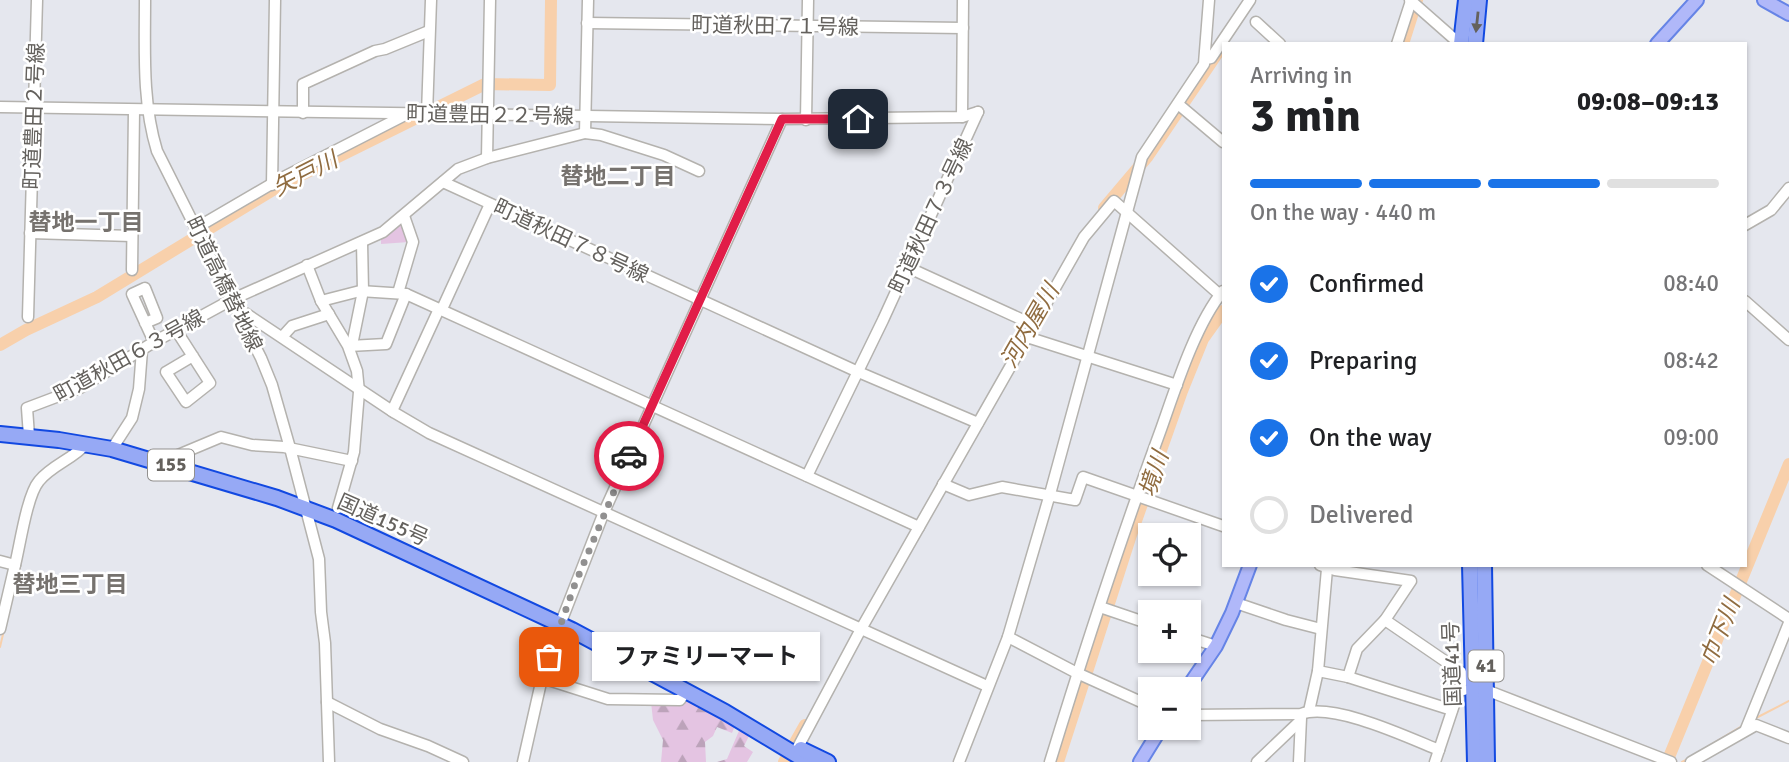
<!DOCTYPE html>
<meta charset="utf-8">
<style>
:root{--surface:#fff;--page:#f2f2f2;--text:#202124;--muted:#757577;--line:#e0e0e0;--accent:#1a73e8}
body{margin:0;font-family:Signika,"Noto Sans JP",sans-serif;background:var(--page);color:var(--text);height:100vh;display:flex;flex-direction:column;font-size:26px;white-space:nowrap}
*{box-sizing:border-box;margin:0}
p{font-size:23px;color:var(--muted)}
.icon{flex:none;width:38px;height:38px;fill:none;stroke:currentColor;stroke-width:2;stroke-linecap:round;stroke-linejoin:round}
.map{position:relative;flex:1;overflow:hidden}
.details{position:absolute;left:1222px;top:42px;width:525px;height:525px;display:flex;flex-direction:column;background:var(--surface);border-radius:0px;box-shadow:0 2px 5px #0004}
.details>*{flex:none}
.controls{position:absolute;left:1138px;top:523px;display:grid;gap:14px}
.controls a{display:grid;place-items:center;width:63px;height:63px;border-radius:0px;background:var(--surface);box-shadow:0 2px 5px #0004;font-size:35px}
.pin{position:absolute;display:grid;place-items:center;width:60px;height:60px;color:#fff;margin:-30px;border-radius:14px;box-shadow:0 4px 10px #0006}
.courier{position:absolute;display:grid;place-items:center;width:70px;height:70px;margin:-35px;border:5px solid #e11d48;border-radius:50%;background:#fff;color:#222;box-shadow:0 2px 9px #0007}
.bubble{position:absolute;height:49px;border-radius:0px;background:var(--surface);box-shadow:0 2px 5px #0004;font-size:23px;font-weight:700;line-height:49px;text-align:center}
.overview em{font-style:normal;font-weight:700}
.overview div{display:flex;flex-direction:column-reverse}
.overview{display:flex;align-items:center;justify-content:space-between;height:119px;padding:0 28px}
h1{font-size:46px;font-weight:700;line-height:52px}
.bar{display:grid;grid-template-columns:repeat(4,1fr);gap:10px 7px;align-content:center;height:84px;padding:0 28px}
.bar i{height:9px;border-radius:5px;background:var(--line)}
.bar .current{background:var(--accent)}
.bar p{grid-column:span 4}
ol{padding:0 28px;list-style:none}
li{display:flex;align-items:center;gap:21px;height:77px}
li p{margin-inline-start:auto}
li .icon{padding:7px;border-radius:50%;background:var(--accent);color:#fff;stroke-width:4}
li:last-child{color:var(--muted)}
li i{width:38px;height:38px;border:4px solid var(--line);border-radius:50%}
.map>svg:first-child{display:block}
.forest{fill:url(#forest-firs)}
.green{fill:#e4c4e2}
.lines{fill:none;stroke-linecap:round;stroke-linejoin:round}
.stream{stroke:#f8d0ab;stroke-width:2}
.river{stroke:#f8d0ab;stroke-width:12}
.minor-casing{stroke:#b4b2ae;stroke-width:13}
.major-casing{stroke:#6684e6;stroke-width:16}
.highway-casing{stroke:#1249e1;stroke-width:18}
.minor{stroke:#fff;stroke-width:10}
.major{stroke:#b0b8f9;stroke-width:12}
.highway{stroke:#96a9f5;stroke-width:14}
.oneway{fill:#64615d}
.done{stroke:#919090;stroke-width:7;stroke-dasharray:0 12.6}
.route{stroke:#e11d48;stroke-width:9}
.labels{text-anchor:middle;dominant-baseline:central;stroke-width:5;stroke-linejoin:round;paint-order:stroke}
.shield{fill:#fff;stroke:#92908e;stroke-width:2}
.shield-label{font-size:19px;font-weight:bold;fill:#64615d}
.street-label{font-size:21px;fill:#64615d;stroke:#fff}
.water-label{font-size:23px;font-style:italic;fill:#906c40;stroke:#fff}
.neighbourhood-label{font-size:23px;font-weight:bold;fill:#76726e;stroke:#fff}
</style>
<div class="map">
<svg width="1789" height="762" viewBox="0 0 1789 762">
<defs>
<pattern id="forest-firs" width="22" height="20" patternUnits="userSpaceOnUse" patternTransform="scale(1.75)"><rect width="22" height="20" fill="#e4c4e2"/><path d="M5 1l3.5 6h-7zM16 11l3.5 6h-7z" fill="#bca3ba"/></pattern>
</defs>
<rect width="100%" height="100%" fill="#e5e7ee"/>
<g class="forest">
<path d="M677,690l59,33 -4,10 -15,-6 -4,9 -8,6 1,20h-45l2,-22 -10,-20 -2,-18 15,-2z"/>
<path d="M741,726l10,6 -7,14 9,6 -6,10h-30l10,-3z"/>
</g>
<path class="green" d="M400,221l4,1 5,20 -28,2v-6z"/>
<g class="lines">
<g class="stream">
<path d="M0,647l4,-17"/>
<path d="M1756,718l33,-17"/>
<path d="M1702,750l40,-24"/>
<path d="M1682,762l6,-3"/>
</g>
<g class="river">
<path d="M1403,44l14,-44"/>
<path d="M1104,208l44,-52 71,-105"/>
<path d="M0,345l26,-15 71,-33 184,-112 204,-101 65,1 1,-85"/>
<path d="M784,762l21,-37"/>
<path d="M1058,762l73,-227 51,-144 21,-52 20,-28"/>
<path d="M1667,762l122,-298"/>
</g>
<g class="minor-casing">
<g id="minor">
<path d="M145,0c0,51 -3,102 12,151l104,207 11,27 18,63 29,111 2,53 4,31 4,119"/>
<path d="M1410,0l50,44"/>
<path d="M1256,22l24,22"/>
<path d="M587,23l376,5"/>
<path d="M1397,44l14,-43"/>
<path d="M1206,59l5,-1 39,-58"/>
<path d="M1178,104l45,38"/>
<path d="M0,107l782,12 180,-2 16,-5"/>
<path d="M303,113v-29l72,-33 10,-2 44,-18"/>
<path d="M427,114l4,-114"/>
<path d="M962,117l1,-117"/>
<path d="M806,120l2,-120"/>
<path d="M585,133l16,2 63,20 35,16"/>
<path d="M487,158l3,-158"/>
<path d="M443,182l413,189 122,52"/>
<path d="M272,185l3,-185"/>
<path d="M1745,225l26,-15 18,-22"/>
<path d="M196,228l84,-49 125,-64"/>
<path d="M30,233l102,3"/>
<path d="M307,265l14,36 27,45 9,25 2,21 -5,60 -16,56"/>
<path d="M907,267l127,58"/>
<path d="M132,270l2,-160"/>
<path d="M398,293l15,-51 -9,-26"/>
<path d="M321,301l39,-10 46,3 513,233"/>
<path d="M1745,301l44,39"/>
<path d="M442,309l48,-105"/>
<path d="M239,313h6l150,100 34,20 558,253"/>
<path d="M28,317l9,-317"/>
<path d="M145,323l12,-5 -12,-30 -13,6 22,48"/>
<path d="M176,330l34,53 -24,19 -20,-30 27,-16"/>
<path d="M282,337l10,-11 37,-12"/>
<path d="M1027,337l150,48"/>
<path d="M352,345l11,-54 -1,-49"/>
<path d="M349,346l37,-2 20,-50"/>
<path d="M392,411l47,-102"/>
<path d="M29,436l-2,-28 53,-20 74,-46 79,-43 150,-67 75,-63 29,-11 98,-25 3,-133"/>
<path d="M112,449l20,-31 7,-29 3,-39"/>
<path d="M174,466l4,-11 43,-18 31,8 32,2 68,14"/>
<path d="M807,476l76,-156 95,-208"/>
<path d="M943,484l26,11 33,-8 73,13 8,-23 140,49"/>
<path d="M0,561l15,4c5,-20 12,-70 24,-84 13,-16 34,-22 47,-37"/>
<path d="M1320,565l15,5 76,11 -26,39 -28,29 -9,28"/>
<path d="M1707,565l82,54"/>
<path d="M1236,603l50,17 35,9"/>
<path d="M1100,607l50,17"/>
<path d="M1385,620l76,52 2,6 -4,12"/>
<path d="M0,629l15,-64"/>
<path d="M1008,637l69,36 73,33"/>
<path d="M1188,637l28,9"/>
<path d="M1318,671l30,6 104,33"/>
<path d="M542,678l66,21 72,1 6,-9"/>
<path d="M1486,690l185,72"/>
<path d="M327,702l53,27 48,17 35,16"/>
<path d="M1309,711l9,-40 9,-102"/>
<path d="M1188,715l113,-1c32,-12 106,23 138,36"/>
<path d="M1746,729l43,-106"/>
<path d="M798,747l63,-118 223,-392 30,-36 106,94"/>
<path d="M523,762l19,-84 14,-43 48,-123 178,-393"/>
<path d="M959,762l49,-125 42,-143 92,-337 62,-93 5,-64"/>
<path d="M1050,762c34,-111 70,-221 110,-330 15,-42 35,-107 63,-141"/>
<path d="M1257,762l43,-41"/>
<path d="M1299,762l2,-44"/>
<path d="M1435,762l24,-72h5"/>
<path d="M1691,762l65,-37 33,13"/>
</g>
</g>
<g class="major-casing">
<g id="major">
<path d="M1764,0l25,14"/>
<path d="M1657,44l40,-44"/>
<path d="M1186,690l30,-44 16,-33 18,-48"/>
<path d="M1140,762l21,-34"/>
</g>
</g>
<g class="highway-casing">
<g id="highway">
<path d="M1461,44l5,-44"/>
<path d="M1475,44l4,-44"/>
<path d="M0,434l59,6 53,9 165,49 59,22 236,110 153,82 83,50"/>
<path d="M1470,565l5,197"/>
<path d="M1484,565l3,197"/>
<path d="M801,749l27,13"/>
</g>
</g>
<use href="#minor" class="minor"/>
<use href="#major" class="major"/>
<use href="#highway" class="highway"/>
</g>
<defs><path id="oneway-solid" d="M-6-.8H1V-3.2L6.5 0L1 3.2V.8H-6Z" transform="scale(1.75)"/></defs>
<use class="oneway" href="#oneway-solid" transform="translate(1477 22) rotate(96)"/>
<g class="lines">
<path class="done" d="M549,657l26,-73 54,-128"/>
<path class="route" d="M629,456l153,-337h76"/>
</g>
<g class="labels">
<g class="shield">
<rect x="148" y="449.5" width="46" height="31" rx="5"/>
<rect x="1468.5" y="650.5" width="35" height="31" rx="5"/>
</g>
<g class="shield-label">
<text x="171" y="465">155</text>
<text x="1486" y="666">41</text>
</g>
<g class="street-label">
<text transform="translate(775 26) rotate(1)">町道秋田７１号線</text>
<text transform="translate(490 115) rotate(1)">町道豊田２２号線</text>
<text transform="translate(34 116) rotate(-88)">町道豊田２号線</text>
<text transform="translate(931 216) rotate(-65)">町道秋田７３号線</text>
<text transform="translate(571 241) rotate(25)">町道秋田７８号線</text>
<text transform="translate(224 284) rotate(64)">町道高橋替地線</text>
<text transform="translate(129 356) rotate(-29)">町道秋田６３号線</text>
<text transform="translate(383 520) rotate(24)">国道155号</text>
<text transform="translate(1452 664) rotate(-92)">国道41号</text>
</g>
<g class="water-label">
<text transform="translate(305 174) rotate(-27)">矢戸川</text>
<text transform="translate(1030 326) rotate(-60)">河内屋川</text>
<text transform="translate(1154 474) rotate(-72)">境川</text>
<text transform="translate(1720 632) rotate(-68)">巾下川</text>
</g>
<g class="neighbourhood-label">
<text x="618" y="176">替地二丁目</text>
<text x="86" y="222">替地一丁目</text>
<text x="70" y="584">替地三丁目</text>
</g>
</g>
</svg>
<div class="controls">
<a><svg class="icon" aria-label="locate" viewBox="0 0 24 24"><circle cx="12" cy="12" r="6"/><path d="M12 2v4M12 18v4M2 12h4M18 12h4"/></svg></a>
<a>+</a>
<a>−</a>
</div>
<div class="pin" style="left:549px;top:657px;background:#ea580c"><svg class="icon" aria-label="bag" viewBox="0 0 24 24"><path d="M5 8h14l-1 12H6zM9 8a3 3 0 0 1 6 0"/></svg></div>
<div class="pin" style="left:858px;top:119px;background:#1f2937"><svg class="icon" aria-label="home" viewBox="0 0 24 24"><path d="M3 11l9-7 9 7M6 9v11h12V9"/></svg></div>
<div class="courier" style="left:629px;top:456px"><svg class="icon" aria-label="car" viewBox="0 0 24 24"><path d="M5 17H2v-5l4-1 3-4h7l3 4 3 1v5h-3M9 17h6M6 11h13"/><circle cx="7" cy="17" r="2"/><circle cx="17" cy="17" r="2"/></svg></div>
<div class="bubble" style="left:592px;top:632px;width:228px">ファミリーマート</div>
<section class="details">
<div class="overview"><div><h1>3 min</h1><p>Arriving in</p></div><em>09:08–09:13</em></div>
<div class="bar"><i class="current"></i><i class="current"></i><i class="current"></i><i></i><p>On the way · 440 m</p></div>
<ol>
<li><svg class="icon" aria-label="check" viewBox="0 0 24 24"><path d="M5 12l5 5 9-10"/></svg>Confirmed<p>08:40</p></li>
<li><svg class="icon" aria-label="check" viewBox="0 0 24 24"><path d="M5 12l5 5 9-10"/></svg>Preparing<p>08:42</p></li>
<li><svg class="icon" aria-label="check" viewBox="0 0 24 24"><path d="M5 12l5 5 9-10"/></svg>On the way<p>09:00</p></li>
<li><i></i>Delivered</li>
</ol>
</section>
</div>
